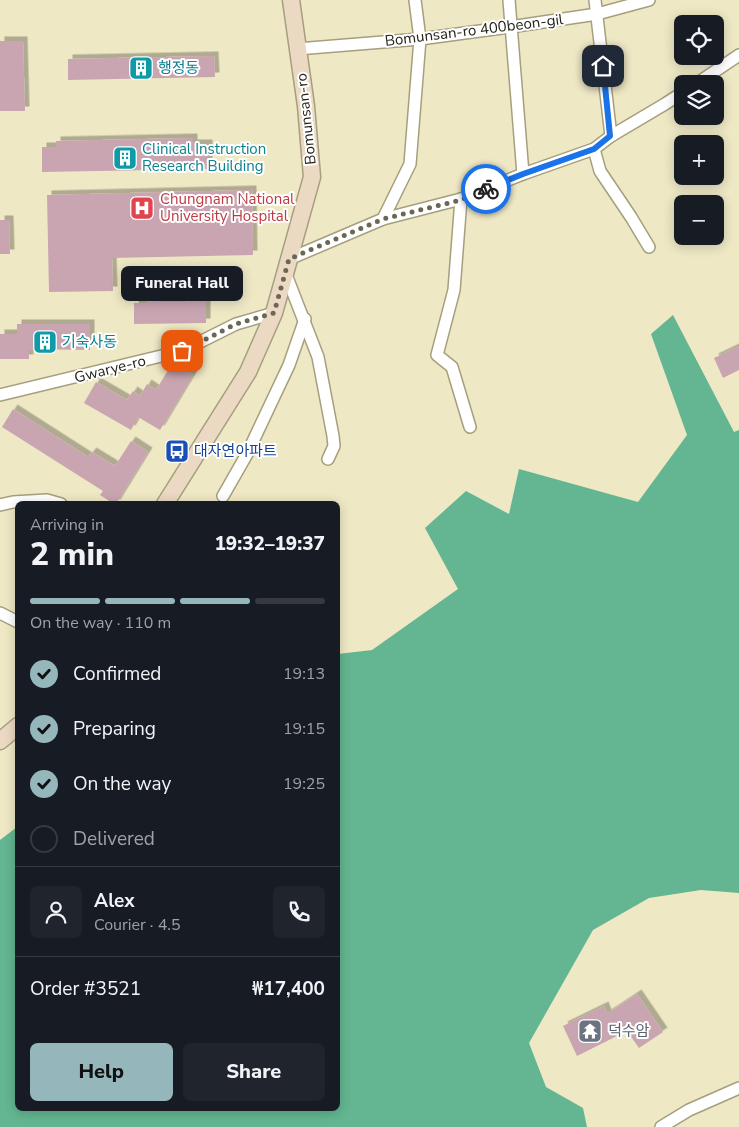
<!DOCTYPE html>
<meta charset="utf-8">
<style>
:root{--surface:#171b24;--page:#20242c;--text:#f1f3f6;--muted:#9ea1a6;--line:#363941;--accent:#95b7bc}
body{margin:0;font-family:"Nunito Sans","Noto Sans KR",sans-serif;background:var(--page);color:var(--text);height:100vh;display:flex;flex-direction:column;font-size:19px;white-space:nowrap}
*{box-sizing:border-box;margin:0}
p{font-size:16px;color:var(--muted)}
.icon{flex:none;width:28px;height:28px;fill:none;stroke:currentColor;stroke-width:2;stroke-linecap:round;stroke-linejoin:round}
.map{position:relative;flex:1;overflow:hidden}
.side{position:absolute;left:15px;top:501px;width:325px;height:610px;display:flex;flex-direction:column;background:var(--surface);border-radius:8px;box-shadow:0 2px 12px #0003}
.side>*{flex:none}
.fabs{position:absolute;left:674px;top:15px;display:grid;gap:10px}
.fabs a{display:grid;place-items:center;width:50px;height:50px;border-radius:8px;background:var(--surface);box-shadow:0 2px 12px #0003;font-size:25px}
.pin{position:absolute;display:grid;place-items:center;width:42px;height:42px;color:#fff;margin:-21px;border-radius:10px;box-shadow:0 2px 8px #0006}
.courier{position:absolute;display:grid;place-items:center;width:50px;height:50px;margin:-25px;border:4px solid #1a73e8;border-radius:50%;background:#fff;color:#222;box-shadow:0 1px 6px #0007}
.bubble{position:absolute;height:35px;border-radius:8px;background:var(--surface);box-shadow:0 2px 12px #0003;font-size:16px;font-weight:800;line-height:35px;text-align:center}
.summary em{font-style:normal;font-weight:800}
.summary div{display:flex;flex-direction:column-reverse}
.summary{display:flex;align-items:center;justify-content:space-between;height:85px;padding:0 15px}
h1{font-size:32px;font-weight:800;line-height:38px}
.bar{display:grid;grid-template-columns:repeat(4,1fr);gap:8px 5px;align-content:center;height:60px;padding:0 15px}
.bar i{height:6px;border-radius:4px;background:var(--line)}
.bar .on{background:var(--accent)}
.bar p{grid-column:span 4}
.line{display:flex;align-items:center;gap:12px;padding:0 15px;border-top:1px solid var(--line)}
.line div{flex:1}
.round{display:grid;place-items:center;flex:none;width:52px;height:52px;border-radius:8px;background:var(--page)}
ol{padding:0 15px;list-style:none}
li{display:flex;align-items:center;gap:15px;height:55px}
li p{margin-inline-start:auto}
li .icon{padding:5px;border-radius:50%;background:var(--accent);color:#111;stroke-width:4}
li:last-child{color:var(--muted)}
li i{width:28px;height:28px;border:2px solid var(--line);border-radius:50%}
.action{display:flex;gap:10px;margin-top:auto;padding:10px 15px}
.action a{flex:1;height:58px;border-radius:8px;background:var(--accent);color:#111;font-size:20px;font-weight:800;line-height:58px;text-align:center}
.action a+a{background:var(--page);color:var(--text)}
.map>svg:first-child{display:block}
.forest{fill:#63b691}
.building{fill:#c9a5b2;filter:url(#shadow)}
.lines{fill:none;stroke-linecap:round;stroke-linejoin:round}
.street-casing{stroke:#a59f7e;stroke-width:14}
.secondary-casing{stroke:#a59f7e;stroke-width:19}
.street{stroke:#fff;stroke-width:11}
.secondary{stroke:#ebd9c3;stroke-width:16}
.done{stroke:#6b6753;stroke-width:5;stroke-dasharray:0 9}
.route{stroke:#1a73e8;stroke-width:6}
.labels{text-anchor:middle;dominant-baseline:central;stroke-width:4;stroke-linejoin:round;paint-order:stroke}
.street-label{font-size:15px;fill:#242215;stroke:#fff}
.culture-label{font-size:15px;fill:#0d838f;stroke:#fff;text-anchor:start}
.health-label{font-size:15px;fill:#be3a42;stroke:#fff;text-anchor:start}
.transit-label{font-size:15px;fill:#164399;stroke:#fff;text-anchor:start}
.worship-label{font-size:15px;fill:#5b616d;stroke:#fff;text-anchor:start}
</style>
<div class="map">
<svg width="739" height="1127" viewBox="0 0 739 1127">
<defs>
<filter id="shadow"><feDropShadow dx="4.5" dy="-4.5" stdDeviation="0" flood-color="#0004"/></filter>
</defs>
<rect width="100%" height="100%" fill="#eee8c5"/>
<path class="forest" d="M673,315l61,117 5,-2v463l-38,-3 -52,8 -56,32 -64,113 17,44 37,21 4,19h-587v-287l17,-13 1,282h320v-455l34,-4 86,-61 -33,-61 41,-37 43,23 10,-45 119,33 49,-67 -36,-101z"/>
<g class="building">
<path d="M0,41h23l2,70h-25z"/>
<path d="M214,56l1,21 -147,3v-21z"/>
<path d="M193,138v6h15v25l-166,3v-25h14v-6z"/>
<path d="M252,190l1,65 -141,3 1,33 -64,1 -2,-97z"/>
<path d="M0,220h9l1,34h-10z"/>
<path d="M147,283h11v19h29l19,-12v33l-72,1v-21h13z"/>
<path d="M17,324h73v26l-61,-1v10h-29v-25h17z"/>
<path d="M739,346v24l-16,8 -9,-20z"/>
<path d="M176,365l17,10 -33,55 -22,-13 -7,13 -47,-27 12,-21 31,18 6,-9 7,5 7,-12 9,6 14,-23 4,2z"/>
<path d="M13,409l75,48 4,-5 23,14 16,-25 17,11 -32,52h-2l-14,-9 3,-4 -101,-64z"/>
<path d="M637,994l26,38 -24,16 -12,-17 -50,25 -14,-30 41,-20 3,8z"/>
</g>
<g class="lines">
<g class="street-casing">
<g id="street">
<path d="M509,0l14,174"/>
<path d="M595,0l16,136"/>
<path d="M297,49l123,-10 90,-12 87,-13 52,-14"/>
<path d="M696,84l43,-29"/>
<path d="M594,149l6,22 31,46 18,30"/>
<path d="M461,199l-7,91 -17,65 15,12 18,60"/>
<path d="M383,219l27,-55 10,-125 -5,-39"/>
<path d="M289,259l94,-40 78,-20 62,-25 71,-25 17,-13 54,-32 17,-11"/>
<path d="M285,272l33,85 15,79 1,10 -6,13"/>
<path d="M0,395l182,-44 54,-27 38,-11"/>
<path d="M223,496l24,-42 42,-89 16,-46"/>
<path d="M0,505l13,-3 34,-2 14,4"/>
<path d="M0,613l18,9"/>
<path d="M661,1127l28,-17 50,-22"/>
</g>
</g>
<g class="secondary-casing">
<g id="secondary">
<path d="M165,504l83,-132 26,-59 38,-136 -6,-71 -15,-106"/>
<path d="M0,741l18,-15"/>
</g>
</g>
<use href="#street" class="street"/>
<use href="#secondary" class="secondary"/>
</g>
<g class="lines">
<path class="done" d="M182,351l54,-27 38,-11 15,-54 94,-40 78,-19 25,-11"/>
<path class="route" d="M486,189l37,-15 71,-25 16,-13 -7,-70"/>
</g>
<defs>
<g id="building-square" transform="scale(1.25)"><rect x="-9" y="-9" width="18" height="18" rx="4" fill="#0f9aa8" stroke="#fff"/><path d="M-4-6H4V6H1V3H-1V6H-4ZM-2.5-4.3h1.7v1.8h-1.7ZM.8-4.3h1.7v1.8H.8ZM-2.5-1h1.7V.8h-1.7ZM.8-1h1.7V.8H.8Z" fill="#fff"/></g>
<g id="hospital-square" transform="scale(1.25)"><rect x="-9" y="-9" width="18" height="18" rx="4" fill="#e0444e" stroke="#fff"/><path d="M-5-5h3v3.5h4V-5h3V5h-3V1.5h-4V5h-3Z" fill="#fff"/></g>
<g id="bus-square" transform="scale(1.25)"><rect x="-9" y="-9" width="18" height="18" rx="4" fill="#1a4fb4" stroke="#fff"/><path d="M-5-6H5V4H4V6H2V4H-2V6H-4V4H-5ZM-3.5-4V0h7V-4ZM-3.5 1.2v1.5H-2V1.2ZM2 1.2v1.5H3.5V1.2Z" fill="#fff"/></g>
<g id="temple-square" transform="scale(1.25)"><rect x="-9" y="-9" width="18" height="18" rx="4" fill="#6b7280" stroke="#fff"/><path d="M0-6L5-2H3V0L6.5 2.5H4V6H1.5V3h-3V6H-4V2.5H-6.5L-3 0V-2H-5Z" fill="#fff"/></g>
</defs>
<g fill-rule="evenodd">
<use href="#building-square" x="141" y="68"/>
<use href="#building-square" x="125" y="158"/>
<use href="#hospital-square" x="142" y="208"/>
<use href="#building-square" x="45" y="342"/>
<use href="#bus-square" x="177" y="451"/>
<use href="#temple-square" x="590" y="1031"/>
</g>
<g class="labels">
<g class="street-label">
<text transform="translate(474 30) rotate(-7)">Bomunsan-ro 400beon-gil</text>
<text transform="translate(306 119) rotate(-96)">Bomunsan-ro</text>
<text transform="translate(110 369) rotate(-14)">Gwarye-ro</text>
</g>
<g class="culture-label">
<text x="158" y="68">행정동</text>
<text x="142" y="149">Clinical Instruction<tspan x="142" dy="17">Research Building</tspan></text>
<text x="62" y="342">기숙사동</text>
</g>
<g class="health-label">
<text x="160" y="199">Chungnam National<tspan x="160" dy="17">University Hospital</tspan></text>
</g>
<g class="transit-label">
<text x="194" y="451">대자연아파트</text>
</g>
<g class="worship-label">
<text x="608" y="1031">덕수암</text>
</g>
</g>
</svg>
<div class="fabs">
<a><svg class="icon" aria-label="locate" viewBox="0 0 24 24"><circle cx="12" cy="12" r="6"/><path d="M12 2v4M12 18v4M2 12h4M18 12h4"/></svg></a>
<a><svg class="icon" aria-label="layers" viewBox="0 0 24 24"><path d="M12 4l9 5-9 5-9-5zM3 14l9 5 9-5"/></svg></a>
<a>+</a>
<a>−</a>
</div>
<div class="pin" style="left:182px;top:351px;background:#ea580c"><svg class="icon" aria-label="bag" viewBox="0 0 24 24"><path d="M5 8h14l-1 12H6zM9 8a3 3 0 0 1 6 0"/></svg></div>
<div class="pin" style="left:603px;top:66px;background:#1f2937"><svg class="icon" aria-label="home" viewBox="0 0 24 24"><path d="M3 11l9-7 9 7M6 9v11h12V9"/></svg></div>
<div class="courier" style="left:486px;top:189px"><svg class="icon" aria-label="bike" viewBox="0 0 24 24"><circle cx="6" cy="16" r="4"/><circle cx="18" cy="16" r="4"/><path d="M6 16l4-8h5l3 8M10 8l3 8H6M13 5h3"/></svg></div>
<div class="bubble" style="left:121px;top:266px;width:122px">Funeral Hall</div>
<section class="side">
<div class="summary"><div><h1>2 min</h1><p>Arriving in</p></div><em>19:32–19:37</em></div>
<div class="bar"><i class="on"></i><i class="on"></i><i class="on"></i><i></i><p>On the way · 110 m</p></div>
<ol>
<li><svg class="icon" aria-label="check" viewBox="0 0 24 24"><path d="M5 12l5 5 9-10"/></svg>Confirmed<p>19:13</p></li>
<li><svg class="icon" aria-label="check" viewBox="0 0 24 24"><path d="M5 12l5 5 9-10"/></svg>Preparing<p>19:15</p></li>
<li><svg class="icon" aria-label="check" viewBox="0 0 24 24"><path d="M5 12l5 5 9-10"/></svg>On the way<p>19:25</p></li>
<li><i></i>Delivered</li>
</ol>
<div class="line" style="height:90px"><a class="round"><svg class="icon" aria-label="person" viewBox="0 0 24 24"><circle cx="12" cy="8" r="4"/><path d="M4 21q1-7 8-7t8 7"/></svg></a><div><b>Alex</b><p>Courier · 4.5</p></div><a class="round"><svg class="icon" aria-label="phone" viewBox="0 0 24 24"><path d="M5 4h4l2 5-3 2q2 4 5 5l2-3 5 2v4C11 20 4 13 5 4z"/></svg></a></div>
<div class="line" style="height:65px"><div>Order #3521</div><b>₩17,400</b></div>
<div class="action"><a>Help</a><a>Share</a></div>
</section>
</div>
